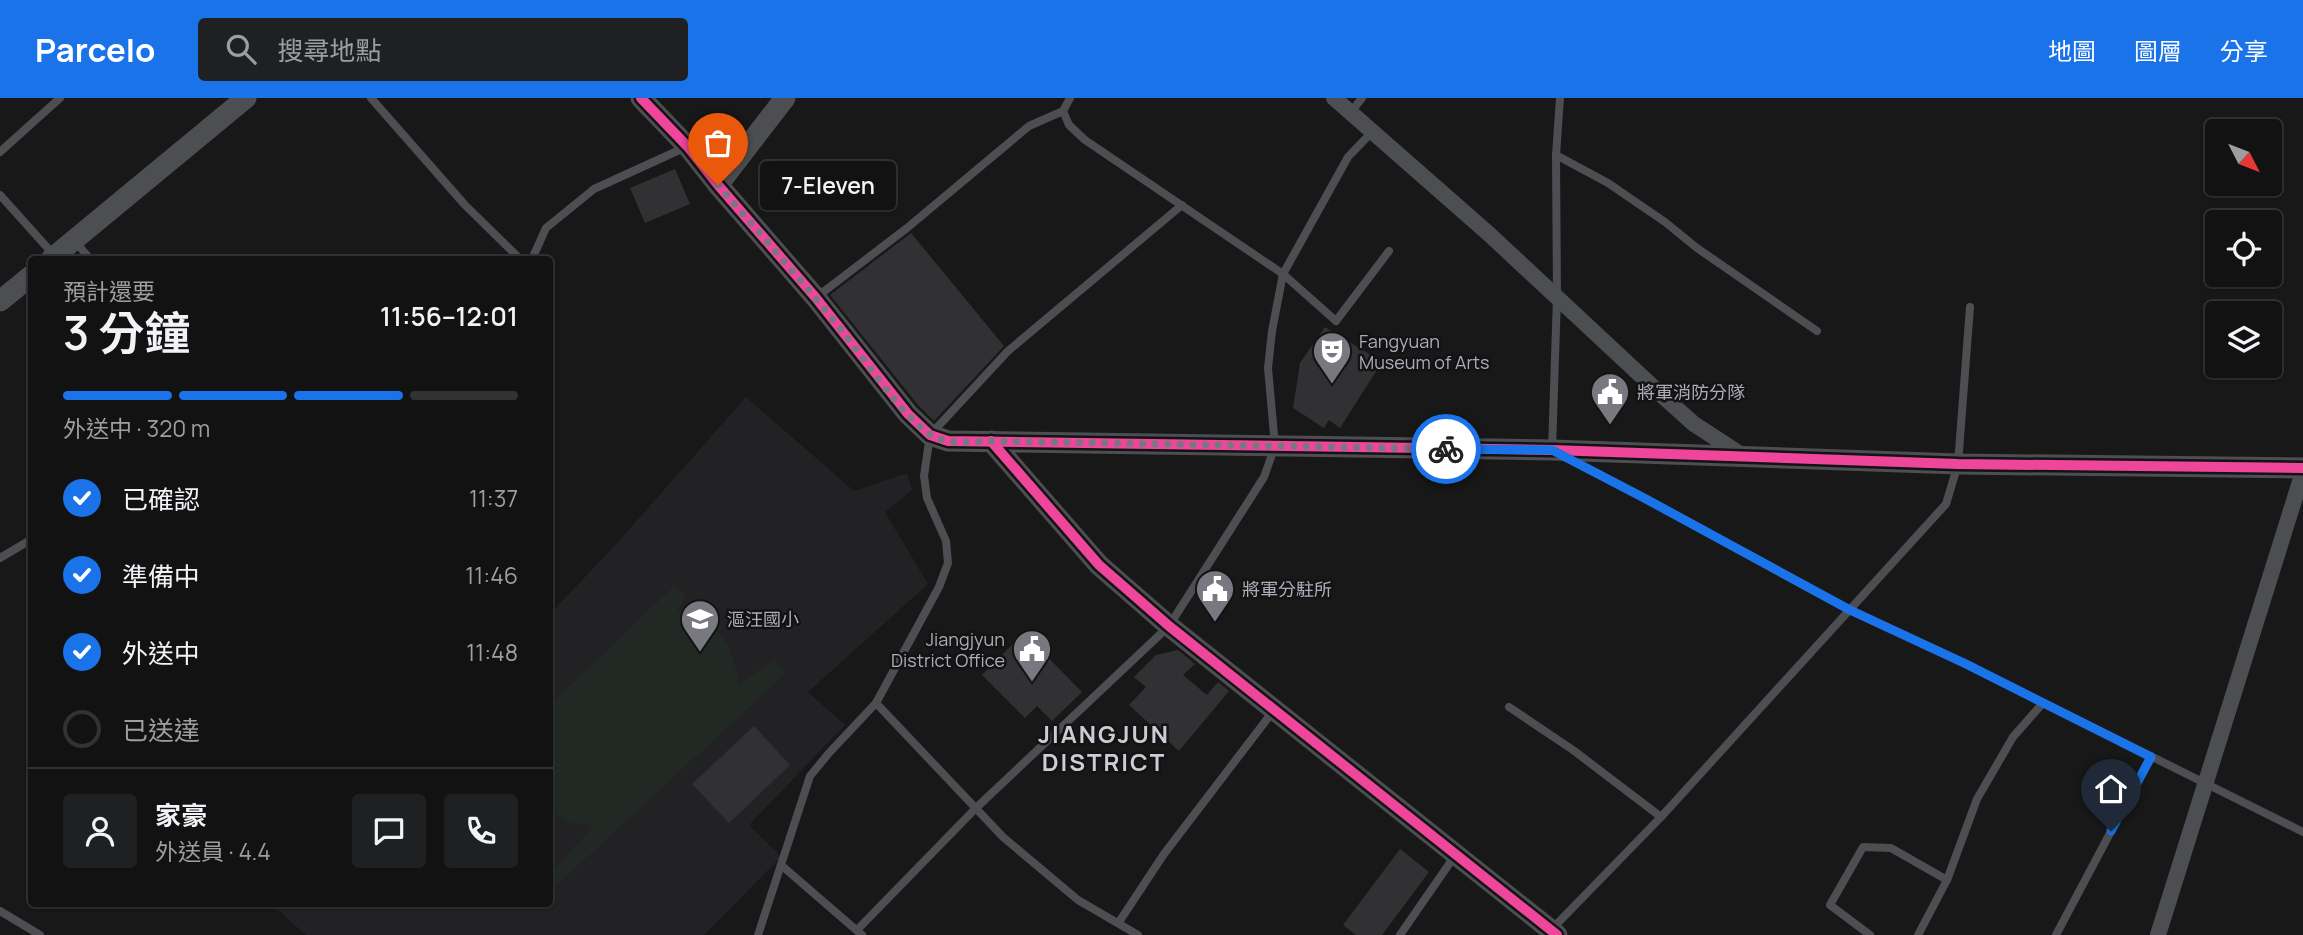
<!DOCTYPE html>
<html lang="zh-TW">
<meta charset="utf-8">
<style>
:root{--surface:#121213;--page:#1f2021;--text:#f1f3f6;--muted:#9c9ea0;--line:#313233;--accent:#1a73e8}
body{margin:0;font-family:Manrope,"Noto Sans TC",sans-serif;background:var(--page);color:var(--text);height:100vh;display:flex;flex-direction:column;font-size:26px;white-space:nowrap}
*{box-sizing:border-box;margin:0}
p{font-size:23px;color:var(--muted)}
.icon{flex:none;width:38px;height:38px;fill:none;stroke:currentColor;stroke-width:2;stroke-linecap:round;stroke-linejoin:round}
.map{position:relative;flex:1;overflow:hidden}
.side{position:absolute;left:28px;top:158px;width:525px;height:651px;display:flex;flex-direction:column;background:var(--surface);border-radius:7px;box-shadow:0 2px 5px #0004,0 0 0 2px var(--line)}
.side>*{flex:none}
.needle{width:46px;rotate:132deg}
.buttons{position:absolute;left:2205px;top:21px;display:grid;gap:14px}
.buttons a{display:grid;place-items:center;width:77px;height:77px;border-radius:7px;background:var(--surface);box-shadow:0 2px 5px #0004,0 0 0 2px var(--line);font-size:35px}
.pin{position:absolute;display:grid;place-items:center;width:60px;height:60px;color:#fff;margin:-72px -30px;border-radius:50% 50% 50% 0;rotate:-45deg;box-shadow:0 0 7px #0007}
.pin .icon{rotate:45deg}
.courier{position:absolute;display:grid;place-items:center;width:70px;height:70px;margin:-35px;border:5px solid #1a73e8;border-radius:50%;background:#fff;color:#222;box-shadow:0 2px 9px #0007}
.bubble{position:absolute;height:49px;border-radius:7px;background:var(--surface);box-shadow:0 2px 5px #0004,0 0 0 2px var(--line);font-size:23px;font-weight:600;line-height:49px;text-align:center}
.overview em{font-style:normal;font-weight:600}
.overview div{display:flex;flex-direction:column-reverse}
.overview{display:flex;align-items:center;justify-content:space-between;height:119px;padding:0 35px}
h1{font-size:46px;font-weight:600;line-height:52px}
.bar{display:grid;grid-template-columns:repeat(4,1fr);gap:10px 7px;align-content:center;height:84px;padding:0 35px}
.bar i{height:9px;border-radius:5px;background:var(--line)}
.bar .on{background:var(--accent)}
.bar p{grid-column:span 4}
.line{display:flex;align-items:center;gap:18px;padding:0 35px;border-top:2px solid var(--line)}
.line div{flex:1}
.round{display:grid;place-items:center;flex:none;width:74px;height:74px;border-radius:7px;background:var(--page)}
ol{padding:0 35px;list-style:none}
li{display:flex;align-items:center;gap:21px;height:77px}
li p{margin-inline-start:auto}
li .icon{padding:7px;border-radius:50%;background:var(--accent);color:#fff;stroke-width:4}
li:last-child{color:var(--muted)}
li i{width:38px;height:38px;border:4px solid var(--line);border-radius:50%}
header{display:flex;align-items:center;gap:42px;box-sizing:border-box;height:98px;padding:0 35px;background:var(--accent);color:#fff}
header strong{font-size:33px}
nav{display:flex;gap:38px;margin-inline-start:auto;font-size:24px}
.search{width:490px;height:63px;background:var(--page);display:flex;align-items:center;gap:18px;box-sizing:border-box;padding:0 24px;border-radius:7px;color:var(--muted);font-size:26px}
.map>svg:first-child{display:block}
.built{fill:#222224}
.green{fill:#222924}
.building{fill:#313133}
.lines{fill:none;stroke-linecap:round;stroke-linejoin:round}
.service{stroke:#4d4e51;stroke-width:8}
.minor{stroke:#4d4e51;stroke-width:16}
.tertiary{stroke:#4d4e51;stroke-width:21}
.cycleway-casing{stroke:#131314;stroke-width:15}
.cycleway{stroke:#ed469a;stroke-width:10}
.done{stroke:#787980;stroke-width:7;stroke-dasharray:0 12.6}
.route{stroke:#1a73e8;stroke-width:9}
.labels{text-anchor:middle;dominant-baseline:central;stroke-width:5;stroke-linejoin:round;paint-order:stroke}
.poi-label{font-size:18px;fill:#abadb8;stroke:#131314;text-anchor:start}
.district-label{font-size:24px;font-weight:bold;letter-spacing:2px;fill:#cccdd4;stroke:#131314}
</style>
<header>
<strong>Parcelo</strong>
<div class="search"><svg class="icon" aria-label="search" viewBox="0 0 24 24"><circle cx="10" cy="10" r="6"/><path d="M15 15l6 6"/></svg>搜尋地點</div>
<nav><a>地圖</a><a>圖層</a><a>分享</a></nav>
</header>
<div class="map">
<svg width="2303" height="837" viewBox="0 0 2303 837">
<rect width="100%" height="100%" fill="#181819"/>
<path class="built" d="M746,299l108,94 53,-18 5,17 -27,22 43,72 -120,108 37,33 -96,100 32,32 -77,78h-398l-36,-32h280v-289l68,-72z"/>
<path class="green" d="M674,488l13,9 -10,15c45,16 53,28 62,74l35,-24 11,14 -228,211 -7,-5v-6l44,-49 -23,-2 -21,-12v-106z"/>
<g class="building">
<path d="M675,71l15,35 -45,19 -15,-35z"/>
<path d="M911,135l93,113 -70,75 -16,-16 -88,-110z"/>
<path d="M1325,229l57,35 -42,66 -11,-8 -5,8 -31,-20 7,-45z"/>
<path d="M1024,535l58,59 -30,29 -15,-15 -12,12 -43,-43z"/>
<path d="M1178,552l17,14 -12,11 24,20 11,-13 11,9 -50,60 -50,-46 17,-18 -12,-10 22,-22z"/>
<path d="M754,628l36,39 -61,58 -37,-39z"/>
<path d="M1400,751l29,23 -47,63h-26l-13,-10z"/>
</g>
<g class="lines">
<g class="service">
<path d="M371,0l94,107 55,54"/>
<path d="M1063,13l6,14 16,15 198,134 53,47 53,-70"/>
<path d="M1351,14l11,-14"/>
<path d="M0,54l60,-54"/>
<path d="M1556,57l52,28 57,39 32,26 120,83"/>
<path d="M0,97l53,59"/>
<path d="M74,142l16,19"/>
<path d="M532,161l14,-31 48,-39 92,-42"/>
<path d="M818,198l89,-68 122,-102 34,-15 7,-13"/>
<path d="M1552,352l5,-153 -1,-142 4,-57"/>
<path d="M1563,358l83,43 204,111 116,54 337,168"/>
<path d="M0,460l32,-19"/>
<path d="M876,605l127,134 75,63 60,35"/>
<path d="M1509,609l64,43 88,67"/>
<path d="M781,767l81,70"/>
<path d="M0,813l40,24"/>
<path d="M1119,824l45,-68 110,-144"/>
<path d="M857,832l119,-122 193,-182 95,-149 11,-31 -7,-78 4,-37 11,-57 65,-117 24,-25"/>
<path d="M1551,832l110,-113 285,-313 12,-40 12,-157"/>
<path d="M758,837l52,-159 19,-23 47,-50 63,-116 9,-24 -2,-22 -19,-43 -3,-22 6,-41 78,-84 174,-146"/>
<path d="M1400,837l56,-81"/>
<path d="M1870,837l-40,-30 33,-58 28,1 56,32"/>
<path d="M1918,837l29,-55 30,-81 36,-62 29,-33"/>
<path d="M2056,837l95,-179"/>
</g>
<g class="minor">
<path d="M1334,0l155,136 177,165 28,25 49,32"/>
<path d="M2158,837l145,-463"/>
</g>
<g class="tertiary">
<path d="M641,0l47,49 30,38 98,113 92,116 22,21 18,6 604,9 406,14 345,4"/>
<path d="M718,87l67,-87"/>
<path d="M51,161l195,-161"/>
<path d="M0,203l32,-26"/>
<path d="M991,343l108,124 70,61 388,309"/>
</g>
<g class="cycleway-casing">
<g id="cycleway">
<path d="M641,0l47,49 30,38 98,113 92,116 22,21 18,6 604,9 406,14 345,4"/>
<path d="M991,343l108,124 70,61 388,309"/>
</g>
</g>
<use href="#cycleway" class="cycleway"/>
</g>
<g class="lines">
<path class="done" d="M718,87c43,50 87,99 128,151 22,28 54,77 82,97 17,13 43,9 62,8l456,8"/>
<path class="route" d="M1446,351l106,1 94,49 204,111 116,54 185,93 -40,74"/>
</g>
<defs>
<g id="theatre-pin" transform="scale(2.0125)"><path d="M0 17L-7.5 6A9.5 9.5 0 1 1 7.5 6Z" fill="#787980" stroke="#131314"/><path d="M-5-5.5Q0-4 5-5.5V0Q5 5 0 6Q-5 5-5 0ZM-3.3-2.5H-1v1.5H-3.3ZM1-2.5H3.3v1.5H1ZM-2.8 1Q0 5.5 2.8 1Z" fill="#fff"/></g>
<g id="civic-pin" transform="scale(2.0125)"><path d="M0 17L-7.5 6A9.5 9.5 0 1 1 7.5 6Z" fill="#787980" stroke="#131314"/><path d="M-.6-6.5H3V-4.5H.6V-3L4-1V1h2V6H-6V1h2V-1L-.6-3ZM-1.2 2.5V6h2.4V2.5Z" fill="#fff"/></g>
<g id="school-pin" transform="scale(2.0125)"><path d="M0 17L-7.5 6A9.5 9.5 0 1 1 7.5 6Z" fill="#787980" stroke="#131314"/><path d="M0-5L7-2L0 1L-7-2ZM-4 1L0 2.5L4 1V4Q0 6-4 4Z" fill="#fff"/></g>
</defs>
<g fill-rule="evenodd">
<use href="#theatre-pin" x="1332" y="253"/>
<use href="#civic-pin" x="1610" y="294"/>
<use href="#civic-pin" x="1215" y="491"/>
<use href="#school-pin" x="700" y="521"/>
<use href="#civic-pin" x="1032" y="551"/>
</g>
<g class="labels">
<g class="poi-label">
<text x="1359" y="243">Fangyuan<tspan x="1359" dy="21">Museum of Arts</tspan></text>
<text x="1637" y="294">將軍消防分隊</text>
<text x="1242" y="491">將軍分駐所</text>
<text x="727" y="521">漚汪國小</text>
<text x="1005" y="541" text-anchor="end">Jiangjyun<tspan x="1005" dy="21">District Office</tspan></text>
</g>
<g class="district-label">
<text x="1104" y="635">JIANGJUN<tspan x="1104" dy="28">DISTRICT</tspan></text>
</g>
</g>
</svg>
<div class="buttons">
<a><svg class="needle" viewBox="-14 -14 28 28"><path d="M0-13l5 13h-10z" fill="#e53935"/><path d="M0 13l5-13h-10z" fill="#9c9ea0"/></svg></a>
<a><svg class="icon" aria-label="locate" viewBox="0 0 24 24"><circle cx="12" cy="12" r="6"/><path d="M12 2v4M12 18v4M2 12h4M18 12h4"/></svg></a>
<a><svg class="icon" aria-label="layers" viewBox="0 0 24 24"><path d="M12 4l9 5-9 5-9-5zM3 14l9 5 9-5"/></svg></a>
</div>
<div class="pin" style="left:718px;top:87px;background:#ea580c"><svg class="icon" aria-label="bag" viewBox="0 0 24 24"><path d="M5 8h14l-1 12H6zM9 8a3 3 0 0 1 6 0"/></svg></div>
<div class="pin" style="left:2111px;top:733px;background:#1f2937"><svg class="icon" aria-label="home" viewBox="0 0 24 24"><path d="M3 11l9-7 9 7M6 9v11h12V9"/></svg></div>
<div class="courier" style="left:1446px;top:351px"><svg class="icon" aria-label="bike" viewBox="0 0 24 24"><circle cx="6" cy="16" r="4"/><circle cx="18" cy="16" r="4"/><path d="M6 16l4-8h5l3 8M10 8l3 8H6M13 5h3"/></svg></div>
<div class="bubble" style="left:760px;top:63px;width:136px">7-Eleven</div>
<section class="side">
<div class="overview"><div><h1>3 分鐘</h1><p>預計還要</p></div><em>11:56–12:01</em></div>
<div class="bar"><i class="on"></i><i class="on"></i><i class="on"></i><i></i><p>外送中 · 320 m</p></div>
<ol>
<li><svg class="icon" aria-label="check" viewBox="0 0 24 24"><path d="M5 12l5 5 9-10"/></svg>已確認<p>11:37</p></li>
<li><svg class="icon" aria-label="check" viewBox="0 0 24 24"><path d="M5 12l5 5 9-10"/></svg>準備中<p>11:46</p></li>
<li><svg class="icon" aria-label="check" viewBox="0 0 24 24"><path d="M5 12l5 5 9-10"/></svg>外送中<p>11:48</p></li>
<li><i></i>已送達</li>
</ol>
<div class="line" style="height:126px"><a class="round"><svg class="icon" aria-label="person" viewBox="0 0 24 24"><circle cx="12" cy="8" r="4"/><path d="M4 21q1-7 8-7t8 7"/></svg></a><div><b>家豪</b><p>外送員 · 4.4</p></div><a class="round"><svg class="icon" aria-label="chat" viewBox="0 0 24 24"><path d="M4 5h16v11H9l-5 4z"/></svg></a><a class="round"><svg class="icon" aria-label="phone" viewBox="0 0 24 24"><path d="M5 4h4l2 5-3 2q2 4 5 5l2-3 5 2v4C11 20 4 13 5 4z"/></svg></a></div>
</section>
</div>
